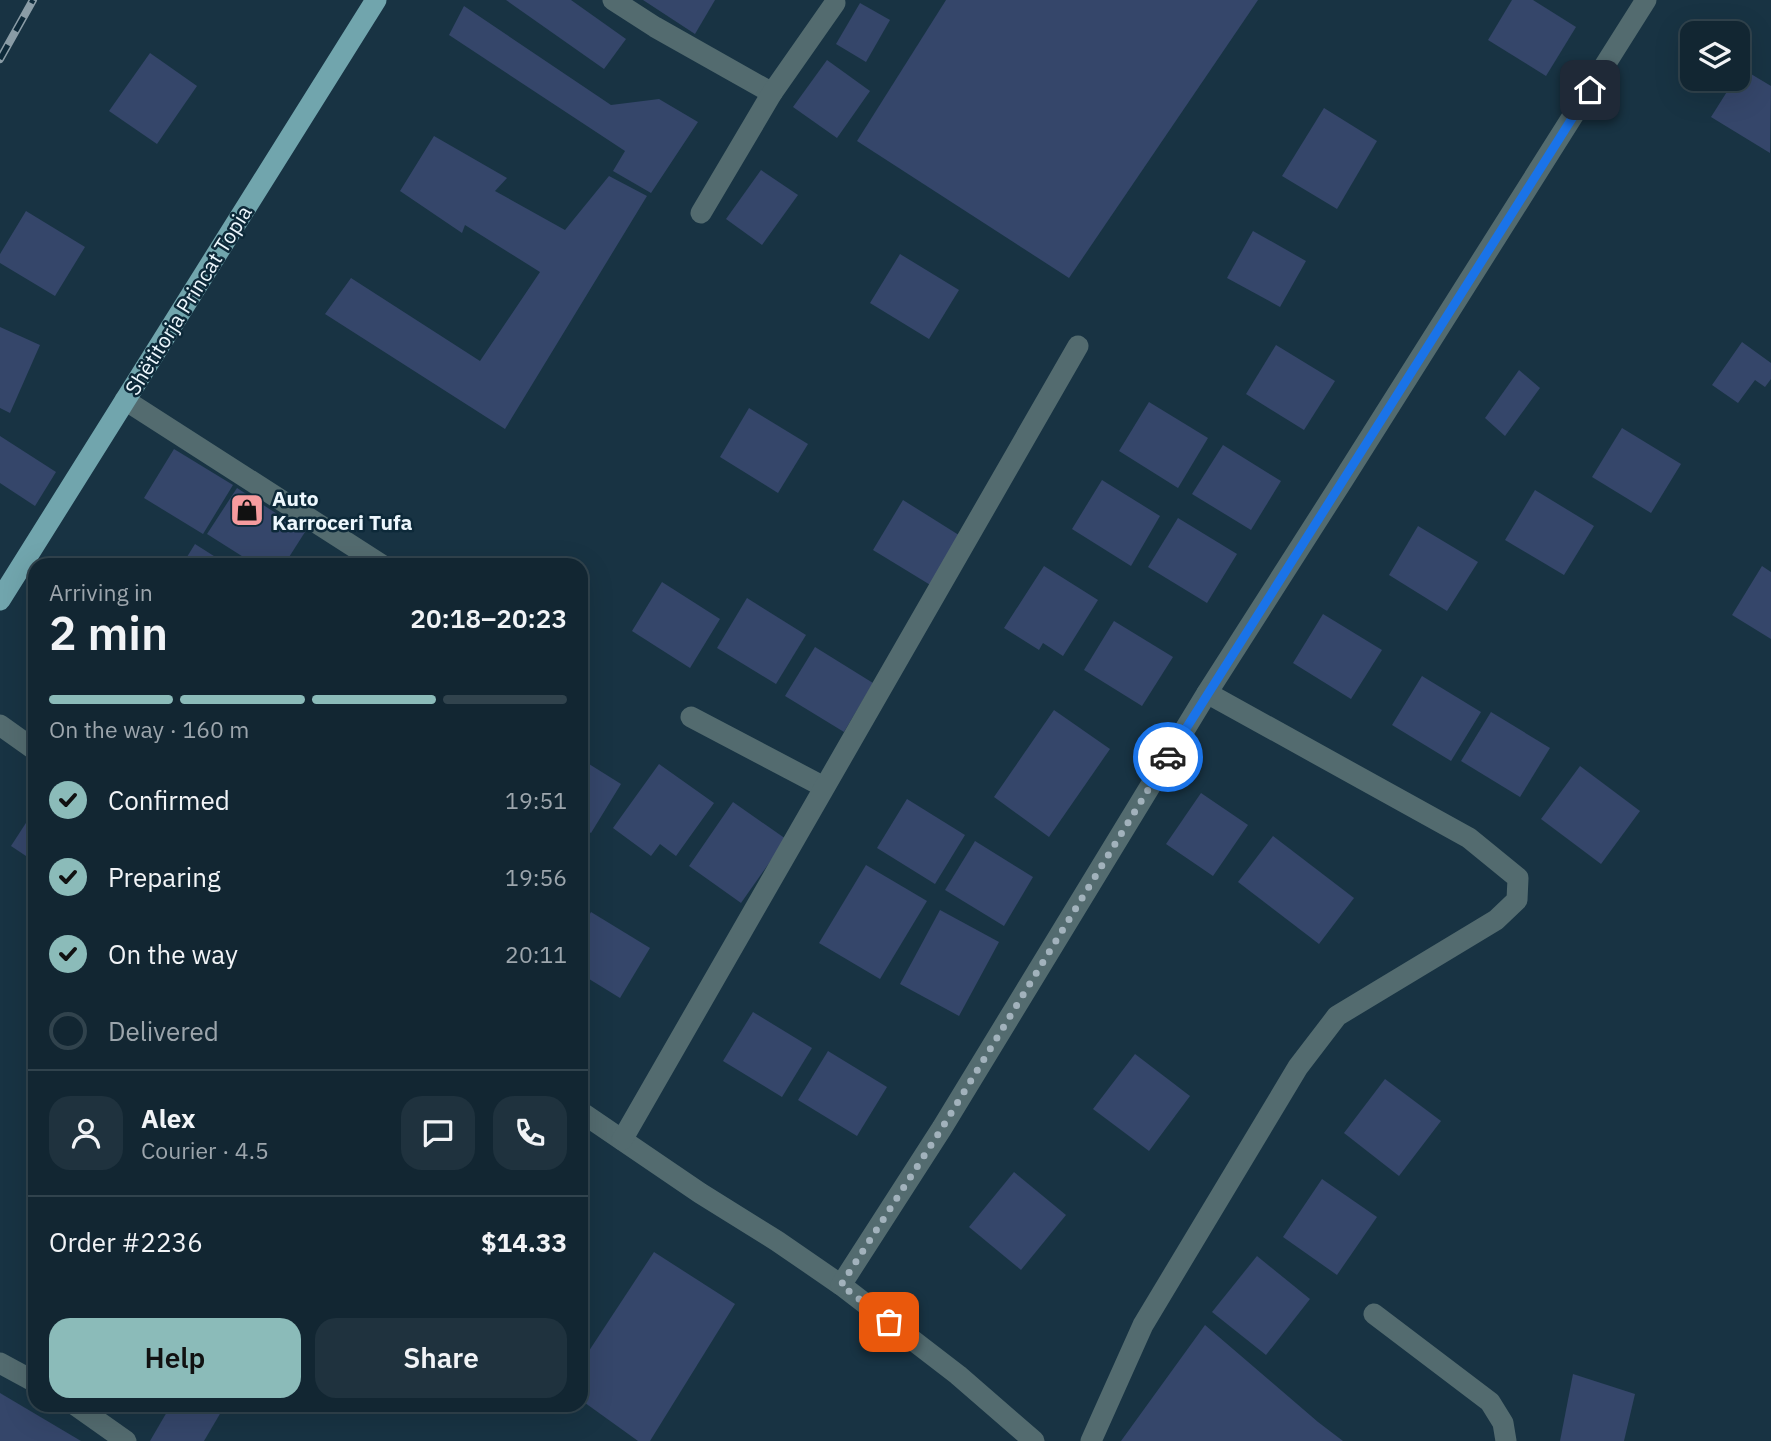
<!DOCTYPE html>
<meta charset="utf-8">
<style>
:root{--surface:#122632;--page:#1f323e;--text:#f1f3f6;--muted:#9ca5ac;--line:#31434d;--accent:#8bbbb9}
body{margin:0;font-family:"IBM Plex Sans",sans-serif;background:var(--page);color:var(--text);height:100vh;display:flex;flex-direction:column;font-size:26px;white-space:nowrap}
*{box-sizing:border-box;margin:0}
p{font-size:23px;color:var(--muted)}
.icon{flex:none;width:38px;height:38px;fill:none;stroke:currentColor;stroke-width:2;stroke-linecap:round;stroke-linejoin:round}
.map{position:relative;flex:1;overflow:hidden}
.panel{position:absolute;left:28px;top:558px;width:560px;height:854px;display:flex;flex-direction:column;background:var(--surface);border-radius:21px;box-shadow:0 7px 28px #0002,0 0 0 2px var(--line)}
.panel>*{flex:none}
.fabs{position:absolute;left:1680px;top:21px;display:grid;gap:14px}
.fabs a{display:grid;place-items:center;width:70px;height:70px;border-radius:14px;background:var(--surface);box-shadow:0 7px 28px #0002,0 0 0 2px var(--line);font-size:35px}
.pin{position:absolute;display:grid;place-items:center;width:60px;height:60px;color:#fff;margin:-30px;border-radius:14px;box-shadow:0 4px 10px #0006}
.courier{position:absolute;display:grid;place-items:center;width:70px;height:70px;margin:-35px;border:5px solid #1a73e8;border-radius:50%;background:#fff;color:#222;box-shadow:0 2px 9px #0007}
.headline em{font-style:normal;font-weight:600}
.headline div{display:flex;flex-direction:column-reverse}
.headline{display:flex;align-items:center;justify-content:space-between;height:119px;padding:0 21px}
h1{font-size:46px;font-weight:600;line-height:52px}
.bar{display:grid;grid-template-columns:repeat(4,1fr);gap:10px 7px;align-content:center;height:84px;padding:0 21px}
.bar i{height:9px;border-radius:5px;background:var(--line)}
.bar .current{background:var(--accent)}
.bar p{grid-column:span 4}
.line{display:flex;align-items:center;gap:18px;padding:0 21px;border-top:2px solid var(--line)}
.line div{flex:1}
.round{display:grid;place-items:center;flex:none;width:74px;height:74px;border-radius:21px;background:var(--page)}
ol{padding:0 21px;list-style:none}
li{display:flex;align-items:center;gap:21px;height:77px}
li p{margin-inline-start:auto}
li .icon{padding:7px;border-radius:50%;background:var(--accent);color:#111;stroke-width:4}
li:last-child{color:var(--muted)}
li i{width:38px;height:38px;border:4px solid var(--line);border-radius:50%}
.primary-button{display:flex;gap:14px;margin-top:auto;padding:14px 21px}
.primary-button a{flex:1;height:80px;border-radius:21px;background:var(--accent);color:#111;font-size:28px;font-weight:600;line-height:80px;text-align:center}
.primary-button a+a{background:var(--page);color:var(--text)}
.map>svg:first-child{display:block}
.building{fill:#35466a}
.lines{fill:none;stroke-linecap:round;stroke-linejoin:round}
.minor{stroke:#536b6f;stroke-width:21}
.major{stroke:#71a5ad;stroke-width:21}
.rail-casing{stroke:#8a9ca6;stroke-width:8}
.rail{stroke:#0d2939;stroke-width:5;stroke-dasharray:16;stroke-linecap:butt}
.done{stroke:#a2b2bc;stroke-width:7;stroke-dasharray:0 12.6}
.route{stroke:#1a73e8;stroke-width:9}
.labels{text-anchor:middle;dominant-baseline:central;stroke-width:5;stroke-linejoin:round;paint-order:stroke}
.street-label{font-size:21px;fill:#edf7fd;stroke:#0d2939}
.poi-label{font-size:21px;font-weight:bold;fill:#edf7fd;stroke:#0d2939;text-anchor:start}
</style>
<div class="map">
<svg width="1771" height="1441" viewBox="0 0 1771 1441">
<rect width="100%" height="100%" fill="#183343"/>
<g class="building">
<path d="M506,0h65l55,39 -22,30z"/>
<path d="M643,0h72l-20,34z"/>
<path d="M946,0h312l-189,278 -212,-137z"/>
<path d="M1512,0h21l43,27 -30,49 -58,-36z"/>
<path d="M860,3l30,17 -24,42 -30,-18z"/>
<path d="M464,6l147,99 48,-6 39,23 -47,71 -38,-22 12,-20 -176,-116z"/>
<path d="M150,53l47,33 -40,58 -48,-33z"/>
<path d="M827,60l43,31 -33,47 -44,-31z"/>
<path d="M1741,68l30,18 -1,67 -59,-36 24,-38h3v-5z"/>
<path d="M1324,108l53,33 -40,68 -55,-33z"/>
<path d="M434,136l73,42 -12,13 70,39 44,-54 38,20 -142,233 -180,-115 26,-36 129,83 60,-89 -75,-47 -3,8 -62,-42z"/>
<path d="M761,170l37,25 -36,50 -36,-26z"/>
<path d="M26,211l59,36 -30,49 -55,-33v-9z"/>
<path d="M1253,231l53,30 -26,46 -53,-29z"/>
<path d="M900,254l59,36 -30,49 -59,-36z"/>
<path d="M0,327l40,18 -30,68 -10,-5z"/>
<path d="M1742,342l29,21v16l-6,8 -10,-7 -17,23 -26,-18z"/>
<path d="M1276,345l59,36 -31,49 -58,-36z"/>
<path d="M1519,370l21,18 -35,48 -20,-18z"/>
<path d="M1149,402l59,36 -30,50 -59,-37z"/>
<path d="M749,408l59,36 -30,49 -58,-36z"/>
<path d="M1622,428l59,36 -30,49 -59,-36z"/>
<path d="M0,436l56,36 -21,34 -35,-23z"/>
<path d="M1223,445l58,36 -30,49 -59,-36z"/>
<path d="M174,449l59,36 -30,49 -59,-36z"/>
<path d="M1102,480l58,36 -29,50 -59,-37z"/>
<path d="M237,488l68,44 -21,33h-28l-49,-31z"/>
<path d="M1535,490l59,36 -30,49 -59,-35z"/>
<path d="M903,500l59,37 -30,49 -59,-36z"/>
<path d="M1178,518l59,36 -30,49 -59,-36z"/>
<path d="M1418,526l60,36 -31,49 -58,-36z"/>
<path d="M195,544l33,21h-46z"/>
<path d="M1044,566l54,34 -35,56 -20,-13 -4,7 -35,-22z"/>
<path d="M1762,566l9,6v67l-39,-24z"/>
<path d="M662,582l58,37 -30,49 -58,-37z"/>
<path d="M747,598l59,37 -30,49 -59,-36z"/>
<path d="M1323,614l59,36 -31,49 -58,-36z"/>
<path d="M1114,621l59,36 -31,49 -58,-36z"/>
<path d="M815,647l58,36 -29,49 -59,-36z"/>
<path d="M1422,676l59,36 -30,49 -59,-36z"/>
<path d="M1054,710l56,39 -61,88 -55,-40z"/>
<path d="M1491,712l59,36 -30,49 -59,-36z"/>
<path d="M581,759l40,25 -30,49 -10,-6z"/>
<path d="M659,764l55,39 -38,53 -16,-12 -9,12 -38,-28z"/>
<path d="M1580,766l60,45 -39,53 -60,-45z"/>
<path d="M1201,793l47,32 -35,51 -47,-32z"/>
<path d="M907,799l58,36 -30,49 -58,-36z"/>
<path d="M733,802l53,37 -45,64 -52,-37z"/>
<path d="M35,809v53l-24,-16z"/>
<path d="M1273,836l81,62 -35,46 -81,-62z"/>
<path d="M975,841l58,36 -29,49 -59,-36z"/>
<path d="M866,865l61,36 -47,78 -61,-36z"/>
<path d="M940,910l59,32 -40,74 -59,-32z"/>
<path d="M591,912l59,36 -30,50 -39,-24v-45z"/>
<path d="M753,1012l59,36 -30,49 -59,-36z"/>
<path d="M828,1051l59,36 -30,49 -59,-36z"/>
<path d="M1135,1054l55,42 -41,55 -56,-42z"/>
<path d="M1385,1079l56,42 -42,55 -55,-43z"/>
<path d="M1014,1172l52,43 -45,55 -52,-43z"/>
<path d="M1322,1179l55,38 -40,58 -54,-38z"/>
<path d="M654,1252l81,52 -85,137h-12l-57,-41v-37z"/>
<path d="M1257,1256l53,43 -44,56 -54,-43z"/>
<path d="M1205,1325l113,97 25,19h-222z"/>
<path d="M1573,1374l62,20 -11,47h-64z"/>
<path d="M0,1393l81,48h-81z"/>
<path d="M171,1405h50l3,2 -20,34h-54z"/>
</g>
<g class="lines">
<g class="minor">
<path d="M613,0l42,27 117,66"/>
<path d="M701,213l71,-120 63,-90"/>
<path d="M125,400l257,165"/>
<path d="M691,717l133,70"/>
<path d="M0,725l35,25"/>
<path d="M581,1112l119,81 77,48 64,44 117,90 76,66"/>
<path d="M622,1140l456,-794"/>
<path d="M841,1285l101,-157 265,-435 136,-213 303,-480"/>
<path d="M1374,1314l116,88 13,21 3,18"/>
<path d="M0,1363l35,19"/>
<path d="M75,1405l51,36"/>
<path d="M1091,1441l52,-116 155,-258 39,-51 159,-96 21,-20 1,-22 -49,-40 -262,-145"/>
</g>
<path class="major" d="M0,600l376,-600"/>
<g class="rail-casing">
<path id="rail" d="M0,59l33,-59"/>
</g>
<use href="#rail" class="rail"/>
</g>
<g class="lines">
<path class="done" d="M889,1322l-48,-37 101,-157 226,-371"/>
<path class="route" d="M1168,757l422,-667"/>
</g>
<defs>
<g id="shop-square" transform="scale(1.75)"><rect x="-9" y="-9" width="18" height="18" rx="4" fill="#f59b9e" stroke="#0d2939"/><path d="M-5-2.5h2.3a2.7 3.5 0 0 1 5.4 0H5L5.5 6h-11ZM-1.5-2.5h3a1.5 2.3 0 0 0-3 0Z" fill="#111"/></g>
</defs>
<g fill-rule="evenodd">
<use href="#shop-square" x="247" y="510"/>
</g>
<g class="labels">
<g class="street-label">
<text transform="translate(188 300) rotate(-58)">Shëtitorja Princat Topia</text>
</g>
<g class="poi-label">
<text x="272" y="498">Auto<tspan x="272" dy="24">Karroceri Tufa</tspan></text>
</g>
</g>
</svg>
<div class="fabs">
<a><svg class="icon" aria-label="layers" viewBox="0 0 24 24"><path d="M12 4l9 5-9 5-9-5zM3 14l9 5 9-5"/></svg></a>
</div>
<div class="pin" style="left:889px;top:1322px;background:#ea580c"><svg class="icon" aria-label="bag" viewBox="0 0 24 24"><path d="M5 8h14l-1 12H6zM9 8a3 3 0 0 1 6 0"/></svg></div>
<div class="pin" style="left:1590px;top:90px;background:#1f2937"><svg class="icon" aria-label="home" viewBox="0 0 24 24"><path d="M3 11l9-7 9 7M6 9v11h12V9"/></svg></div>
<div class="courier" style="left:1168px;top:757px"><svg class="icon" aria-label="car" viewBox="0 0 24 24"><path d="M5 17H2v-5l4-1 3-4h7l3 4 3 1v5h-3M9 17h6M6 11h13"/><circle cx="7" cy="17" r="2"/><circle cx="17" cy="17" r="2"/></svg></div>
<section class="panel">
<div class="headline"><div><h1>2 min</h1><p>Arriving in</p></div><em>20:18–20:23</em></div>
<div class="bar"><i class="current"></i><i class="current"></i><i class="current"></i><i></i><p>On the way · 160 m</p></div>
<ol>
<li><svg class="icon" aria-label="check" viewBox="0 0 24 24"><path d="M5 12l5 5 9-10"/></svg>Confirmed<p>19:51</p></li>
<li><svg class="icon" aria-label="check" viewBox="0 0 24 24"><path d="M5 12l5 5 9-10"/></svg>Preparing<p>19:56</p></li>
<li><svg class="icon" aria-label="check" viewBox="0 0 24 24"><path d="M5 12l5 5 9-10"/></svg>On the way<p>20:11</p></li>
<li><i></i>Delivered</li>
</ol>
<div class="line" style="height:126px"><a class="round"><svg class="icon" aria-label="person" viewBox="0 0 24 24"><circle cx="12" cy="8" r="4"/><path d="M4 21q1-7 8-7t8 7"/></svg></a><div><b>Alex</b><p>Courier · 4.5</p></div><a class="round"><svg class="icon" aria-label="chat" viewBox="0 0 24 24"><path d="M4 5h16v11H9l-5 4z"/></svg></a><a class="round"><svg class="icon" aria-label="phone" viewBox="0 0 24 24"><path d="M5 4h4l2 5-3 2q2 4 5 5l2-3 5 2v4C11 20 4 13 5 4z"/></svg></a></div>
<div class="line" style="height:91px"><div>Order #2236</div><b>$14.33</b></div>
<div class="primary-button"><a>Help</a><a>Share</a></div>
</section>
</div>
